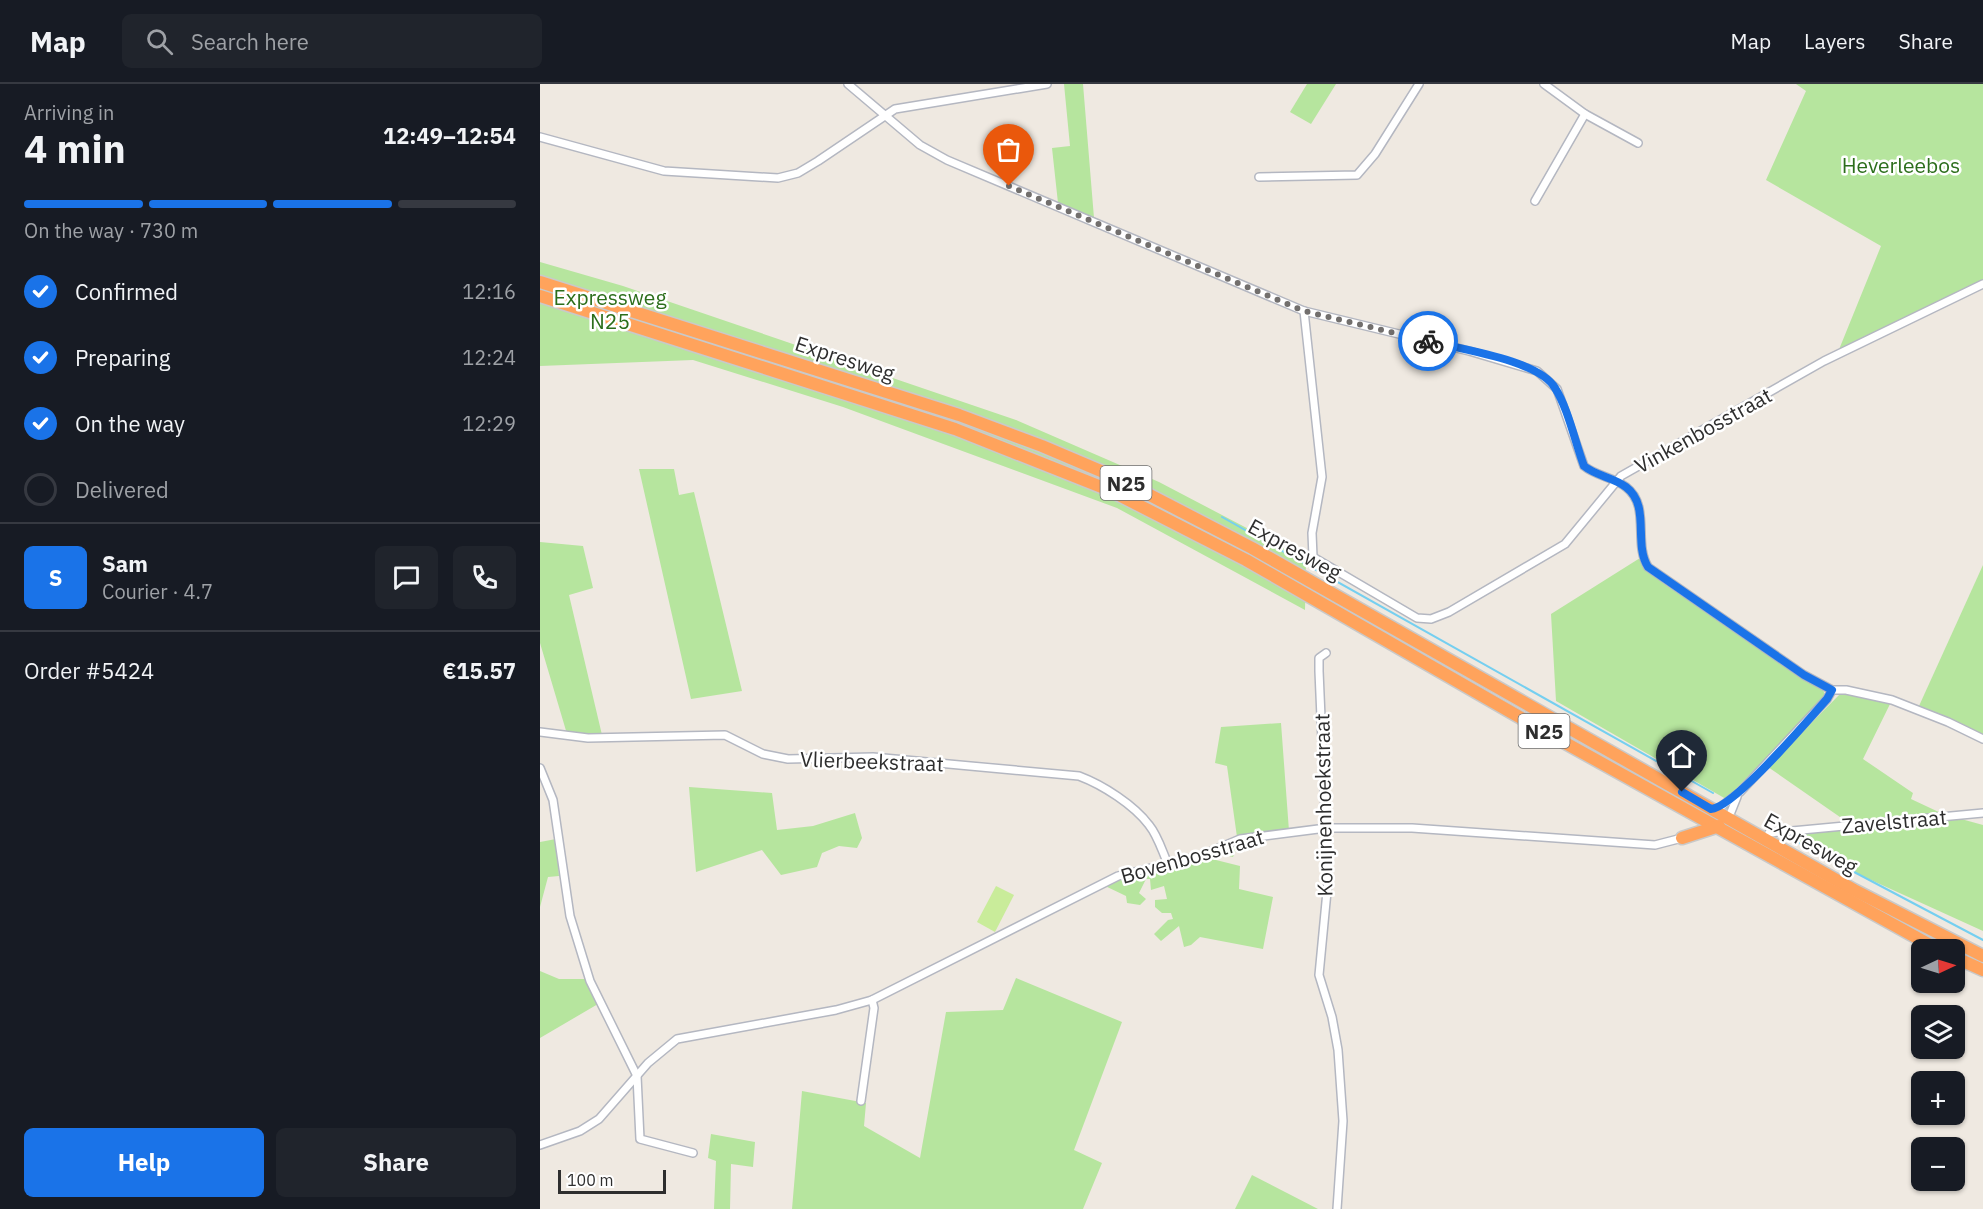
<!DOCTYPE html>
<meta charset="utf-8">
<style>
:root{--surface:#171b24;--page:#20242c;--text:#f1f3f6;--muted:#9ea1a6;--line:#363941;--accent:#1a73e8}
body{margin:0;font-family:"IBM Plex Sans",sans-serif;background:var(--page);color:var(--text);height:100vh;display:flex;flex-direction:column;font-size:22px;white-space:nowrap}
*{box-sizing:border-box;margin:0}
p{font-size:20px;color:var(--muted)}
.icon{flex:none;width:33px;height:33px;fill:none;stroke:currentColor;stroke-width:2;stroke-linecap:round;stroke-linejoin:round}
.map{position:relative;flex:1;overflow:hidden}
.drawer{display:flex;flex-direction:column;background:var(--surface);width:540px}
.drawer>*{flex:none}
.needle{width:39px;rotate:86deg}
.controls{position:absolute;left:1371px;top:855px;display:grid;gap:12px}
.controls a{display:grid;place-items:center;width:54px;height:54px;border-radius:9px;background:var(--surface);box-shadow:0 2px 4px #0004;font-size:30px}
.scale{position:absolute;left:18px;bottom:15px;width:108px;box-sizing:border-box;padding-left:6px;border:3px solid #2e2e2e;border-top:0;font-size:16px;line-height:21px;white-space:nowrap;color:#2e2e2e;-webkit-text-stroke:4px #fff;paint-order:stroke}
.pin{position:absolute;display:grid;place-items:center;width:51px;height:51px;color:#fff;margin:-62px -26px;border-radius:50% 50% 50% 0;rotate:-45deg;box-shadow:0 0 6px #0007}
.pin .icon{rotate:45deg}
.courier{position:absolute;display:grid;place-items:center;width:60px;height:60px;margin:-30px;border:4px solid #1a73e8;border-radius:50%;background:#fff;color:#222;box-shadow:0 2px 8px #0007}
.overview em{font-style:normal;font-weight:800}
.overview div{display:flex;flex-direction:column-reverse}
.overview{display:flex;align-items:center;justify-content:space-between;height:102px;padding:0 24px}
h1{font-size:39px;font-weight:800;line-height:45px}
.bar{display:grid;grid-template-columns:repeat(4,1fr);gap:9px 6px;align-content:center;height:72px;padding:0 24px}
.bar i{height:8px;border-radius:4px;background:var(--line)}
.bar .on{background:var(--accent)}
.bar p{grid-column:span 4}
.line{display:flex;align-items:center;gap:15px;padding:0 24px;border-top:2px solid var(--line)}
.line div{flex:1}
.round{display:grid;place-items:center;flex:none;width:63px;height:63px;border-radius:9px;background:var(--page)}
ol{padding:0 24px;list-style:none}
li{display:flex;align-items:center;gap:18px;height:66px}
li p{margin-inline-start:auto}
li .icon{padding:6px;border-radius:50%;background:var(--accent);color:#fff;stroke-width:4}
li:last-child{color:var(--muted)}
li i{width:33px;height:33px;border:3px solid var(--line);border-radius:50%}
.action{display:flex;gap:12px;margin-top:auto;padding:12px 24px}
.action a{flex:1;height:69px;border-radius:9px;background:var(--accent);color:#fff;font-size:24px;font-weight:800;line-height:69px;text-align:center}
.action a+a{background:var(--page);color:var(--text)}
header{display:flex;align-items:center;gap:36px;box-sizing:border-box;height:84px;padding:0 30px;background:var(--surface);border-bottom:2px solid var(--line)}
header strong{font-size:28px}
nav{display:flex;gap:33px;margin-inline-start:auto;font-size:21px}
.search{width:420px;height:54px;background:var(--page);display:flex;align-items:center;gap:15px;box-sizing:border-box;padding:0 21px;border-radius:9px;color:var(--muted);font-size:22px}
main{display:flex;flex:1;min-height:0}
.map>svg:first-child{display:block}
.green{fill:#b6e59e}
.pitch{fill:#c9ec9a}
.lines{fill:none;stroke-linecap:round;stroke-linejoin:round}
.stream{stroke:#75cff0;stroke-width:2}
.street-casing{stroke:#b4b7c1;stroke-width:10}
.highway-casing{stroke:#c9c9c9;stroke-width:15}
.street{stroke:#fff;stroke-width:7}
.highway{stroke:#ffa35c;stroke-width:12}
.done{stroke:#726f6d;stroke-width:6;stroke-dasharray:0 10.8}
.route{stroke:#1a73e8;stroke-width:8}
.labels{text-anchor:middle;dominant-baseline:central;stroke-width:5;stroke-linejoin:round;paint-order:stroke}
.shield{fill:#fff;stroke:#6d6d6d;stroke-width:1.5}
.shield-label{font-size:20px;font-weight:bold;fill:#2e2e2e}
.park-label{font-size:21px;fill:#2c6e1b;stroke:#fff}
.street-label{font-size:21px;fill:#2e2e2e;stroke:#fff}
</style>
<header>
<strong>Map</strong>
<div class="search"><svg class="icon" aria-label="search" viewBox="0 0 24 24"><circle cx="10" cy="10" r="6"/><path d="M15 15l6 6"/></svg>Search here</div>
<nav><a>Map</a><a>Layers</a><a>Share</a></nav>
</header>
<main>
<section class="drawer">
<div class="overview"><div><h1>4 min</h1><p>Arriving in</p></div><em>12:49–12:54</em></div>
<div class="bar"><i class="on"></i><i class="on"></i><i class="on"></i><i></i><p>On the way · 730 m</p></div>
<ol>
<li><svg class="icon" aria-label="check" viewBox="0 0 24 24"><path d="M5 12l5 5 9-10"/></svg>Confirmed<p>12:16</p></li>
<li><svg class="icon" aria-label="check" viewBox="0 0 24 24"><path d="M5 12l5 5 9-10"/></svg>Preparing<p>12:24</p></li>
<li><svg class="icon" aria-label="check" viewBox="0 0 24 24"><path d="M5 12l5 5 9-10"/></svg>On the way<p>12:29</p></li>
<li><i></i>Delivered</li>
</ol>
<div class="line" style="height:108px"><b class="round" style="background:var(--accent);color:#fff">S</b><div><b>Sam</b><p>Courier · 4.7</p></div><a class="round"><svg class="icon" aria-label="chat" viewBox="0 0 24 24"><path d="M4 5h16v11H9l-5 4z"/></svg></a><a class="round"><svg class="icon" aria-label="phone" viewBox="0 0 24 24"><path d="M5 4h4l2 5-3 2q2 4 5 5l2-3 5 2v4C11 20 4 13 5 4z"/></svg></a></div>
<div class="line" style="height:78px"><div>Order #5424</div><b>€15.57</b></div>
<div class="action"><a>Help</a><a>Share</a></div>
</section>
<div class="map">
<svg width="1443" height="1125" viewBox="0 0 1443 1125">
<rect width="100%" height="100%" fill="#efe9e1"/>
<g class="green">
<path d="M524,0h19l11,134 -36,-15 -6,-55 18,-2z"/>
<path d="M767,0h29l-25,40 -21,-12z"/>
<path d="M1256,0h187v196l-145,72 43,-106 -115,-66 40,-89z"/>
<path d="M0,178l83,24 393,134 143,62 147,77 -1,51 -188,-102 -274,-101 -150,-47 -153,6z"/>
<path d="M99,385h35l5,26 15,-3 48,199 -51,8z"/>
<path d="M0,458l43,4 10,42 -24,7 33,140 -35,-1 -27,-91z"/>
<path d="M1100,474c6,19 52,44 70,53l113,78 2,7 -2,3 -97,100 -170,-98 -5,-87z"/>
<path d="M1443,481v170l-64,-29z"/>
<path d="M1302,608l49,10 -28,57 50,34 -2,6 32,15 40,11v106l-123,-56 -74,-41 64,-10 -82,-57z"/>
<path d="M741,639l8,108 -34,6v5l-18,5 -4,10 -13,-3 -4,6 24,6 -1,23 34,8 -10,52 -63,-12 -9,8 -7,2 -5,-21 -18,15 -7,-7 14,-14 5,-1 -2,-6h-9l-7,-6v-7l12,-1 -3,-13 -13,4 -1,-11h-4l-7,14 7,6 -6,6 -13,-2 -1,-7 -25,-12 99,-28 37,-19 -10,-71 -12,-3 6,-36z"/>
<path d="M149,703l83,6 5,37 36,-4 42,-13 7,25 -5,10 -18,-2 -17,7 -5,14 -36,8 -19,-25 -66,22z"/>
<path d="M16,755l3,37 -11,1 -8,30v-65z"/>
<path d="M0,887l19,8h27l12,25 -58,34z"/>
<path d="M476,894l106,44 -48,128 28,13 -19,46h-291l10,-118 64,12 -2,23 56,32 26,-146 57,-2z"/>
<path d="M171,1050l44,8 -2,25 -22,-3 -1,45h-16l2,-48 -8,-3z"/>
<path d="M712,1091l66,34h-83z"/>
</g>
<path class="pitch" d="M456,802l18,9 -19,37 -18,-10z"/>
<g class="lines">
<g class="stream">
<path d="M682,433l491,276"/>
<path d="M1244,751l199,105"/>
</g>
<g class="street-casing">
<g id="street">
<path d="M308,0l72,61 27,15 357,151 165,40 68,20 20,18 27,77c12,10 29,11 42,21 25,19 7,56 22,80l156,108 28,15h14l46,10 56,22 35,17"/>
<path d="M1004,0l41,30 53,29"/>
<path d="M0,53l124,34 114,7 20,-5 20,-12 77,-52 152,-25"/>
<path d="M719,93l98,-2 18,-21 44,-70"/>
<path d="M995,117l50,-87"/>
<path d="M764,227l18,166 -10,56 1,24 104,61 14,1 18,-7 116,-68 56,-68 203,-115 159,-77"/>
<path d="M786,569l-7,5v13l9,210 -9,94 13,42 6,33 5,71 -6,88"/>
<path d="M0,648l48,6 137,-3 38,19 25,5 85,-2 206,19c24,9 55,29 70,49 9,11 13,26 19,39"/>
<path d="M0,684l13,32 17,116 20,65 47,95 3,63 53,14"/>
<path d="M1182,722l18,-14 87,-93 5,-9"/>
<path d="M1191,728l6,-15"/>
<path d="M1229,749l214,-20"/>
<path d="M321,1017l13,-93 -2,-8"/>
<path d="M0,1061l40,-14 19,-12 49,-56 29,-24 159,-29 36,-10 246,-124 82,-20 40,-17 86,-11h86l243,17 27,-7"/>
</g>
</g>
<g class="highway-casing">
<g id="highway">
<path d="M0,198l419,133 83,31 73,31 137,71 602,342 129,66"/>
<path d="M0,212l415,133 154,61 137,70 303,174 390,216"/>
<path d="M1142,754l37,-12"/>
<path d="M1414,873l29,13"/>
</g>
</g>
<use href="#street" class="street"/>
<use href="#highway" class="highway"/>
</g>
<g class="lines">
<path class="done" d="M469,102l295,125 124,30"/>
<path class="route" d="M888,257c31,8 111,19 127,47 13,20 20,54 29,78 12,10 29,11 42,21 25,19 7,56 22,80l156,108 28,15 -5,9c-19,21 -93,109 -116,110l-29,-17"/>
</g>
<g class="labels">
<g class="shield">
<rect x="560.5" y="382" width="51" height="34" rx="4.5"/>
<rect x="978.5" y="630" width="51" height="34" rx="4.5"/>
</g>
<g class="shield-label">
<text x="586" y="399">N25</text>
<text x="1004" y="647">N25</text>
</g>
<g class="park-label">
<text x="1361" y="81">Heverleebos</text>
<text x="70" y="213">Expressweg<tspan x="70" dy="24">N25</tspan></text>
</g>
<g class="street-label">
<text transform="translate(305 274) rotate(18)">Expresweg</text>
<text transform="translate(1163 346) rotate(-29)">Vinkenbosstraat</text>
<text transform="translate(755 465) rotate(29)">Expresweg</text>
<text transform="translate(332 677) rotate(2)">Vlierbeekstraat</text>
<text transform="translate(783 721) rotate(-91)">Konijnenhoekstraat</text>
<text transform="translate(1354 737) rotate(-5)">Zavelstraat</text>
<text transform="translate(1271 759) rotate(29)">Expresweg</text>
<text transform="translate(652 772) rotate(-16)">Bovenbosstraat</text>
</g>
</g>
</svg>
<div class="controls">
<a><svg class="needle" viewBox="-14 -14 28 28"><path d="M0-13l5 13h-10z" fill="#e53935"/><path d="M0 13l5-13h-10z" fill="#9ea1a6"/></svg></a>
<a><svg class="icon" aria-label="layers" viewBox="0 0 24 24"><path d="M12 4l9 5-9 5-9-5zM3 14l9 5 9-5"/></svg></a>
<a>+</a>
<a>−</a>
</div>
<div class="scale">100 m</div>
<div class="pin" style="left:469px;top:102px;background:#ea580c"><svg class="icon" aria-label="bag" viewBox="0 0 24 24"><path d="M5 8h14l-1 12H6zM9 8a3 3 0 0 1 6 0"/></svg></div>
<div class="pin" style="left:1142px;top:708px;background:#1f2937"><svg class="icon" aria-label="home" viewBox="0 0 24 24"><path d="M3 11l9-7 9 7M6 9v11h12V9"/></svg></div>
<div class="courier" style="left:888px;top:257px"><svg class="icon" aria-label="bike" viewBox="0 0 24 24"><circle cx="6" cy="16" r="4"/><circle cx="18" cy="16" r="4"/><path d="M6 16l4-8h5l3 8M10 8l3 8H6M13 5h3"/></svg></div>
</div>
</main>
